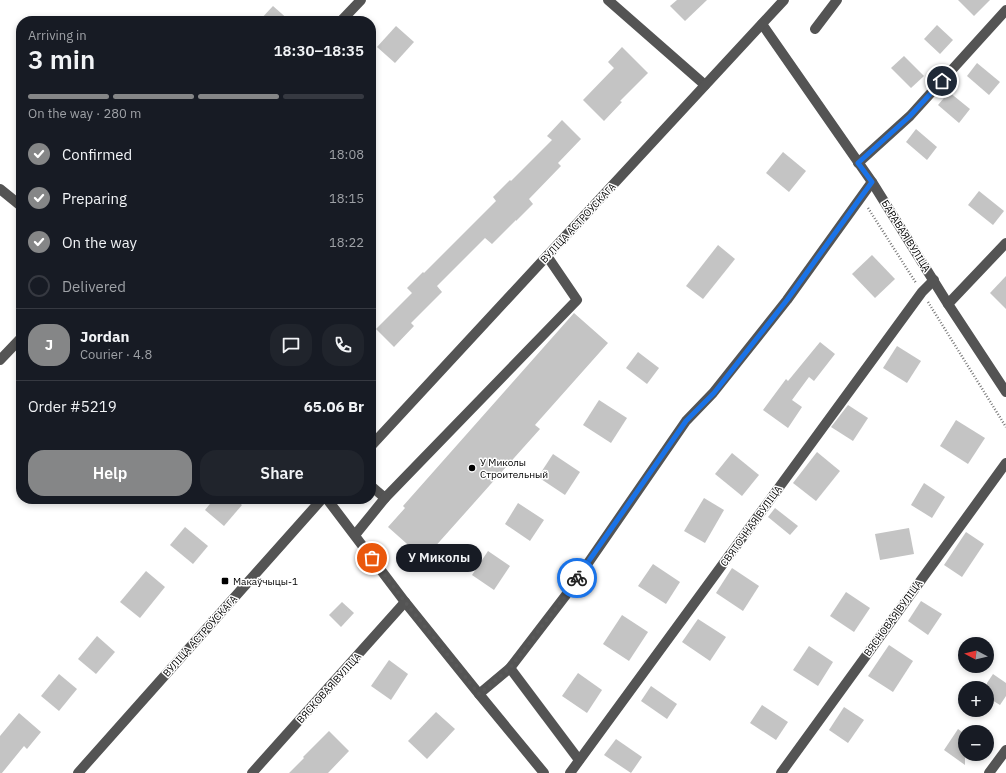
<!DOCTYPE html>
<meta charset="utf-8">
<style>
:root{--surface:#171b24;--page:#20242c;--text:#f1f3f6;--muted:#9ea1a6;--line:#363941;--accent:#858687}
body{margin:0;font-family:"IBM Plex Sans",sans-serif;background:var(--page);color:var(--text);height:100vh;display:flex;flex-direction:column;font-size:15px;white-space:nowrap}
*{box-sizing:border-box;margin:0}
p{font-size:13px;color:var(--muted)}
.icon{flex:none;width:22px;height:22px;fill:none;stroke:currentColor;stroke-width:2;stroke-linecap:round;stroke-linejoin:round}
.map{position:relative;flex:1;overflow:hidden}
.panel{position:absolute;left:16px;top:16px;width:360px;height:488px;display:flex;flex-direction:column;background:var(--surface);border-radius:16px;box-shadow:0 2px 6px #0003}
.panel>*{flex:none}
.needle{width:26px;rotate:277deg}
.fabs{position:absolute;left:958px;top:637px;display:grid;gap:8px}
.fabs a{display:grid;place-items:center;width:36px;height:36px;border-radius:50%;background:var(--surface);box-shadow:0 2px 6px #0003;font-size:20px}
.pin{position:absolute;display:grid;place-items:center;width:34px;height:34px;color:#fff;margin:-17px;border:2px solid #fff;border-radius:50%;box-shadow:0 1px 4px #0007}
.courier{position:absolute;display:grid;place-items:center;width:40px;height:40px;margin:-20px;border:3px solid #1a73e8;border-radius:50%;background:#fff;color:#222;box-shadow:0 1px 5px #0007}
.bubble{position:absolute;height:28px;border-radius:14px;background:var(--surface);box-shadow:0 2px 6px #0003;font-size:13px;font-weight:600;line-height:28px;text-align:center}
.summary em{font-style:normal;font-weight:600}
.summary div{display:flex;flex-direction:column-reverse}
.summary{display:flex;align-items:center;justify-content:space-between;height:68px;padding:0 12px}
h1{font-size:26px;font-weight:600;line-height:30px}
.bar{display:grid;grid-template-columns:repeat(4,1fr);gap:6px 4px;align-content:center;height:48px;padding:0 12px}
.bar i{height:5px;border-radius:3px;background:var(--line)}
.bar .on{background:var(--accent)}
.bar p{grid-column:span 4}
.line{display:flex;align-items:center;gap:10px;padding:0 12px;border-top:1px solid var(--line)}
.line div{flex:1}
.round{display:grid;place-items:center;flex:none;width:42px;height:42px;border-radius:16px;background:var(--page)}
ol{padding:0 12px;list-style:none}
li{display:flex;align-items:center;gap:12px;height:44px}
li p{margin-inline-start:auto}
li .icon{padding:4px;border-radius:50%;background:var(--accent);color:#fff;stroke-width:4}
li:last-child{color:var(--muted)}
li i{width:22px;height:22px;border:2px solid var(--line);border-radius:50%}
.primary-button{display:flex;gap:8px;margin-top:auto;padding:8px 12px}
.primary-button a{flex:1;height:46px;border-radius:16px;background:var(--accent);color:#fff;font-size:16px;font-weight:600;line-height:46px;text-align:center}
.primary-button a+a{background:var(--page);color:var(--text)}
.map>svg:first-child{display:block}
.building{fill:#c4c4c4}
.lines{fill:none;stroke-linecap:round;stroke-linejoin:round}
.path{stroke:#767676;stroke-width:2.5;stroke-dasharray:1 2;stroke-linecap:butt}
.minor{stroke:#545454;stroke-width:10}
.done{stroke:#595959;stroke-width:4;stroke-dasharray:0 7.2}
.route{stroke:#1a73e8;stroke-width:5}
.poi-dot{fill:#000;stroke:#fff;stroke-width:1.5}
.labels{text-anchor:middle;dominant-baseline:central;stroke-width:3;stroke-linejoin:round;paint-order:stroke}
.street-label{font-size:10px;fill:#000;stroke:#fff}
.poi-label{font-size:10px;fill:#000;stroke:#fff;text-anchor:start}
</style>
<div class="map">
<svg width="1006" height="773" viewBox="0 0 1006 773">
<rect width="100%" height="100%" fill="#fff"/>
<g class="building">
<path d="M677,0h30l-22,21 -15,-15z"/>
<path d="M958,0h32l-16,16z"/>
<path d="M273,6l17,15h-31z"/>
<path d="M937,25l16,15 -13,14 -16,-15z"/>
<path d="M396,26l18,16 -19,21 -18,-16z"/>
<path d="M622,47l26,26 -28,28 2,1 -18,19 -21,-21 31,-32 -6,-6z"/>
<path d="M904,56l20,20 -13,12 -20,-20z"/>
<path d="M977,63l23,19 -11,13 -22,-19z"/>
<path d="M949,92l21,17 -11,14 -21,-18z"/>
<path d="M562,120l19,19 -23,24 3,3 -32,33 4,5 -17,17v-1l-24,24 -7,-6 -48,48 5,6 -31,31 3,3 -20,21 -18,-18 36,-36 -5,-5 16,-16 1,1 72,-72 -3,-4 17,-17 1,1 41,-41 -5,-4z"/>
<path d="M916,129l21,18 -10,13 -21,-18z"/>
<path d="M783,152l23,19 -17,21 -23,-19z"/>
<path d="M979,191l25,20 -11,14 -25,-20z"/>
<path d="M718,245l17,14 -32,40 -17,-13z"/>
<path d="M872,255l23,24 -20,19 -23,-24z"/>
<path d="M1006,276v33l-16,-16z"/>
<path d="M574,313l34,30 -73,82 5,4 -116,130 -36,-32 17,-19 -2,-2z"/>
<path d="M820,342l15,12 -21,27 -5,-4 -17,23 10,7 -14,21 -25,-18 23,-31 2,2z"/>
<path d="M897,346l24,15 -14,22 -24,-15z"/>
<path d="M638,352l21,16 -12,16 -21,-16z"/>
<path d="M599,400l28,18 -16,25 -28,-18z"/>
<path d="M848,405l20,13 -15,23 -22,-14z"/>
<path d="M956,420l29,18 -17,26 -28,-18z"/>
<path d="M817,452l23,19 -24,30 -23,-18z"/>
<path d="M732,453l27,22 -17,21 -27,-22z"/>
<path d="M553,454l27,18 -15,23 -27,-18z"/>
<path d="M924,483l21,14 -13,21 -21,-13z"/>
<path d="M704,498l20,12 -19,33 -21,-12z"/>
<path d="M214,499h21l7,6 -18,21 -19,-16z"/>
<path d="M518,503l26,17 -14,21 -25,-17z"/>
<path d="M775,508l23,18 -8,9 -22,-18z"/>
<path d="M185,527l23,19 -15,18 -23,-19z"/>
<path d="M909,528l5,26 -34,6 -5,-26z"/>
<path d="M966,532l18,12 -22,33 -18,-12z"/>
<path d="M488,551l22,15 -16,24 -22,-15z"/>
<path d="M653,564l27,18 -14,22 -28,-18z"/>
<path d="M732,568l27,18 -16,25 -27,-18z"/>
<path d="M146,571l19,16 -25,31 -20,-16z"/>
<path d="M846,592l24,16 -16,24 -24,-16z"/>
<path d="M921,601l21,13 -14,21 -20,-14z"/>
<path d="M342,602l12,11 -13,14 -12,-12z"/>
<path d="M622,615l26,17 -19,29 -26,-17z"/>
<path d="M698,619l28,18 -16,24 -28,-19z"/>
<path d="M97,636l18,16 -19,22 -18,-15z"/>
<path d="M889,645l24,16 -20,31 -25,-16z"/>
<path d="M809,646l24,16 -15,24 -25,-16z"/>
<path d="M389,660l19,14 -17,26 -20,-14z"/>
<path d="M578,673l24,17 -15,23 -25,-17z"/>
<path d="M59,674l18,15 -18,22 -18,-15z"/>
<path d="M993,674l13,9v13l-6,9 -13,-8v-14z"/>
<path d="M651,686l26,18 -10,15 -26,-18z"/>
<path d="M762,705l26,17 -12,18 -26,-17z"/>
<path d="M844,707l20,13 -16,23 -19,-13z"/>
<path d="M436,712l19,17 -28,30 -19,-18z"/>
<path d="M19,713l22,19 -14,17 -3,-3 -22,27h-2v-37z"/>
<path d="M958,729l7,5v31l-21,-15z"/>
<path d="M329,731l20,20 -21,22h-39l15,-15 -1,-1z"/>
<path d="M616,739l26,18 -11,16 -27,-18z"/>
</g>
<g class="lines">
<g class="path">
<path d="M868,208l48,75"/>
<path d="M928,302l78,125"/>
</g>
<g class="minor">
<path d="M608,0l97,85"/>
<path d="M341,21l20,-21"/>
<path d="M762,24l110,158 76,122 58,88"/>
<path d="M815,29l22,-29"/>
<path d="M858,163l52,-47 96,-106"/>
<path d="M0,189l21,17"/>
<path d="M948,304l58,-61"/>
<path d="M0,360l21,-22"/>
<path d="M371,446l413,-446"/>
<path d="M371,486l14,12 192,-198 -30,-44"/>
<path d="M327,499l78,103 74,92 65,79"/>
<path d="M355,535l30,-37"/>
<path d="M510,668l69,92"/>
<path d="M479,694l31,-26 56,-73 120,-174 27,-28 74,-93 85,-118"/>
<path d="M78,773l244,-274"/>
<path d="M252,773l153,-171"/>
<path d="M570,773l352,-481 12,-12"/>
<path d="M781,773l225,-310"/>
<path d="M989,773l17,-23"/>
</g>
</g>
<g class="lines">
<path class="done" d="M372,558l33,44 74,92 31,-26 56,-73 11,-17"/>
<path class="route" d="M577,578l109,-157 28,-28 73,-93 74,-103 11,-15 -14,-19 52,-47 32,-35"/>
</g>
<g class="poi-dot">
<circle cx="472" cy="468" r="4"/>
<rect x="221" y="577" width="8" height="8" rx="2"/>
</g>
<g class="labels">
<g class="street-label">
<text transform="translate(578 223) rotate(-47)">ВУЛІЦА АСТРОЎСКАГА</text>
<text transform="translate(906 236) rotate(58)">БАРАВАЯ ВУЛІЦА</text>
<text transform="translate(751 526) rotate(-54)">СВЯТОЧНАЯ ВУЛІЦА</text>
<text transform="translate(893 618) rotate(-54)">ВЯСНОВАЯ ВУЛІЦА</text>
<text transform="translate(200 636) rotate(-48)">ВУЛІЦА АСТРОЎСКАГА</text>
<text transform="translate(329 688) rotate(-48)">ВЯСКОВАЯ ВУЛІЦА</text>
</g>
<g class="poi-label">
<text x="480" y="462">У Миколы<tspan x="480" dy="12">Строительный</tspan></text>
<text x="233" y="581">Макаўчыцы-1</text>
</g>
</g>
</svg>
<div class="fabs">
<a><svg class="needle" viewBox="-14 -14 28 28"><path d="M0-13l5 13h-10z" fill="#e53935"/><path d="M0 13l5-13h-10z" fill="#9ea1a6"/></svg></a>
<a>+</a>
<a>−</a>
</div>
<div class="pin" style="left:372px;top:558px;background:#ea580c"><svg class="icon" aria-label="bag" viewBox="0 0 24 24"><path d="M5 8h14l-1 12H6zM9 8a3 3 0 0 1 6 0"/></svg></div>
<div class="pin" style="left:942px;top:81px;background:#1f2937"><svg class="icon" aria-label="home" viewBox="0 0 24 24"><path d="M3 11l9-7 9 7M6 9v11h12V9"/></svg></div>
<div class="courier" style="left:577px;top:578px"><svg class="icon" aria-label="bike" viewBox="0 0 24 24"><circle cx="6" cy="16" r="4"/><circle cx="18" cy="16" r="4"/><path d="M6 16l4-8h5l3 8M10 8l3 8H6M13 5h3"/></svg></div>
<div class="bubble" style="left:396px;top:544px;width:86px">У Миколы</div>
<section class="panel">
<div class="summary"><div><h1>3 min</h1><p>Arriving in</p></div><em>18:30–18:35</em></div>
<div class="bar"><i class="on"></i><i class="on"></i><i class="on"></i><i></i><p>On the way · 280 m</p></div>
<ol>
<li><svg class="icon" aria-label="check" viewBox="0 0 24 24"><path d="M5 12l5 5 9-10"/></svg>Confirmed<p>18:08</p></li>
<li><svg class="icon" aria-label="check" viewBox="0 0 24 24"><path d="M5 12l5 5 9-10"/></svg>Preparing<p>18:15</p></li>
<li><svg class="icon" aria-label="check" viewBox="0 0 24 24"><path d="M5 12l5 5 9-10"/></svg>On the way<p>18:22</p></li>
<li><i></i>Delivered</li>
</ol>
<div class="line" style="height:72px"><b class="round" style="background:var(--accent);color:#fff">J</b><div><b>Jordan</b><p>Courier · 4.8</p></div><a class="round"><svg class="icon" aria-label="chat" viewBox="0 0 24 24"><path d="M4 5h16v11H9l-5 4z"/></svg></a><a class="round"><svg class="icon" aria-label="phone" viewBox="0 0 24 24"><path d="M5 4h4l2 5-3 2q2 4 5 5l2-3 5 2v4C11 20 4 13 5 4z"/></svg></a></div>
<div class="line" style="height:52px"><div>Order #5219</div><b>65.06 Br</b></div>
<div class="primary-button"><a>Help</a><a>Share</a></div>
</section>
</div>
